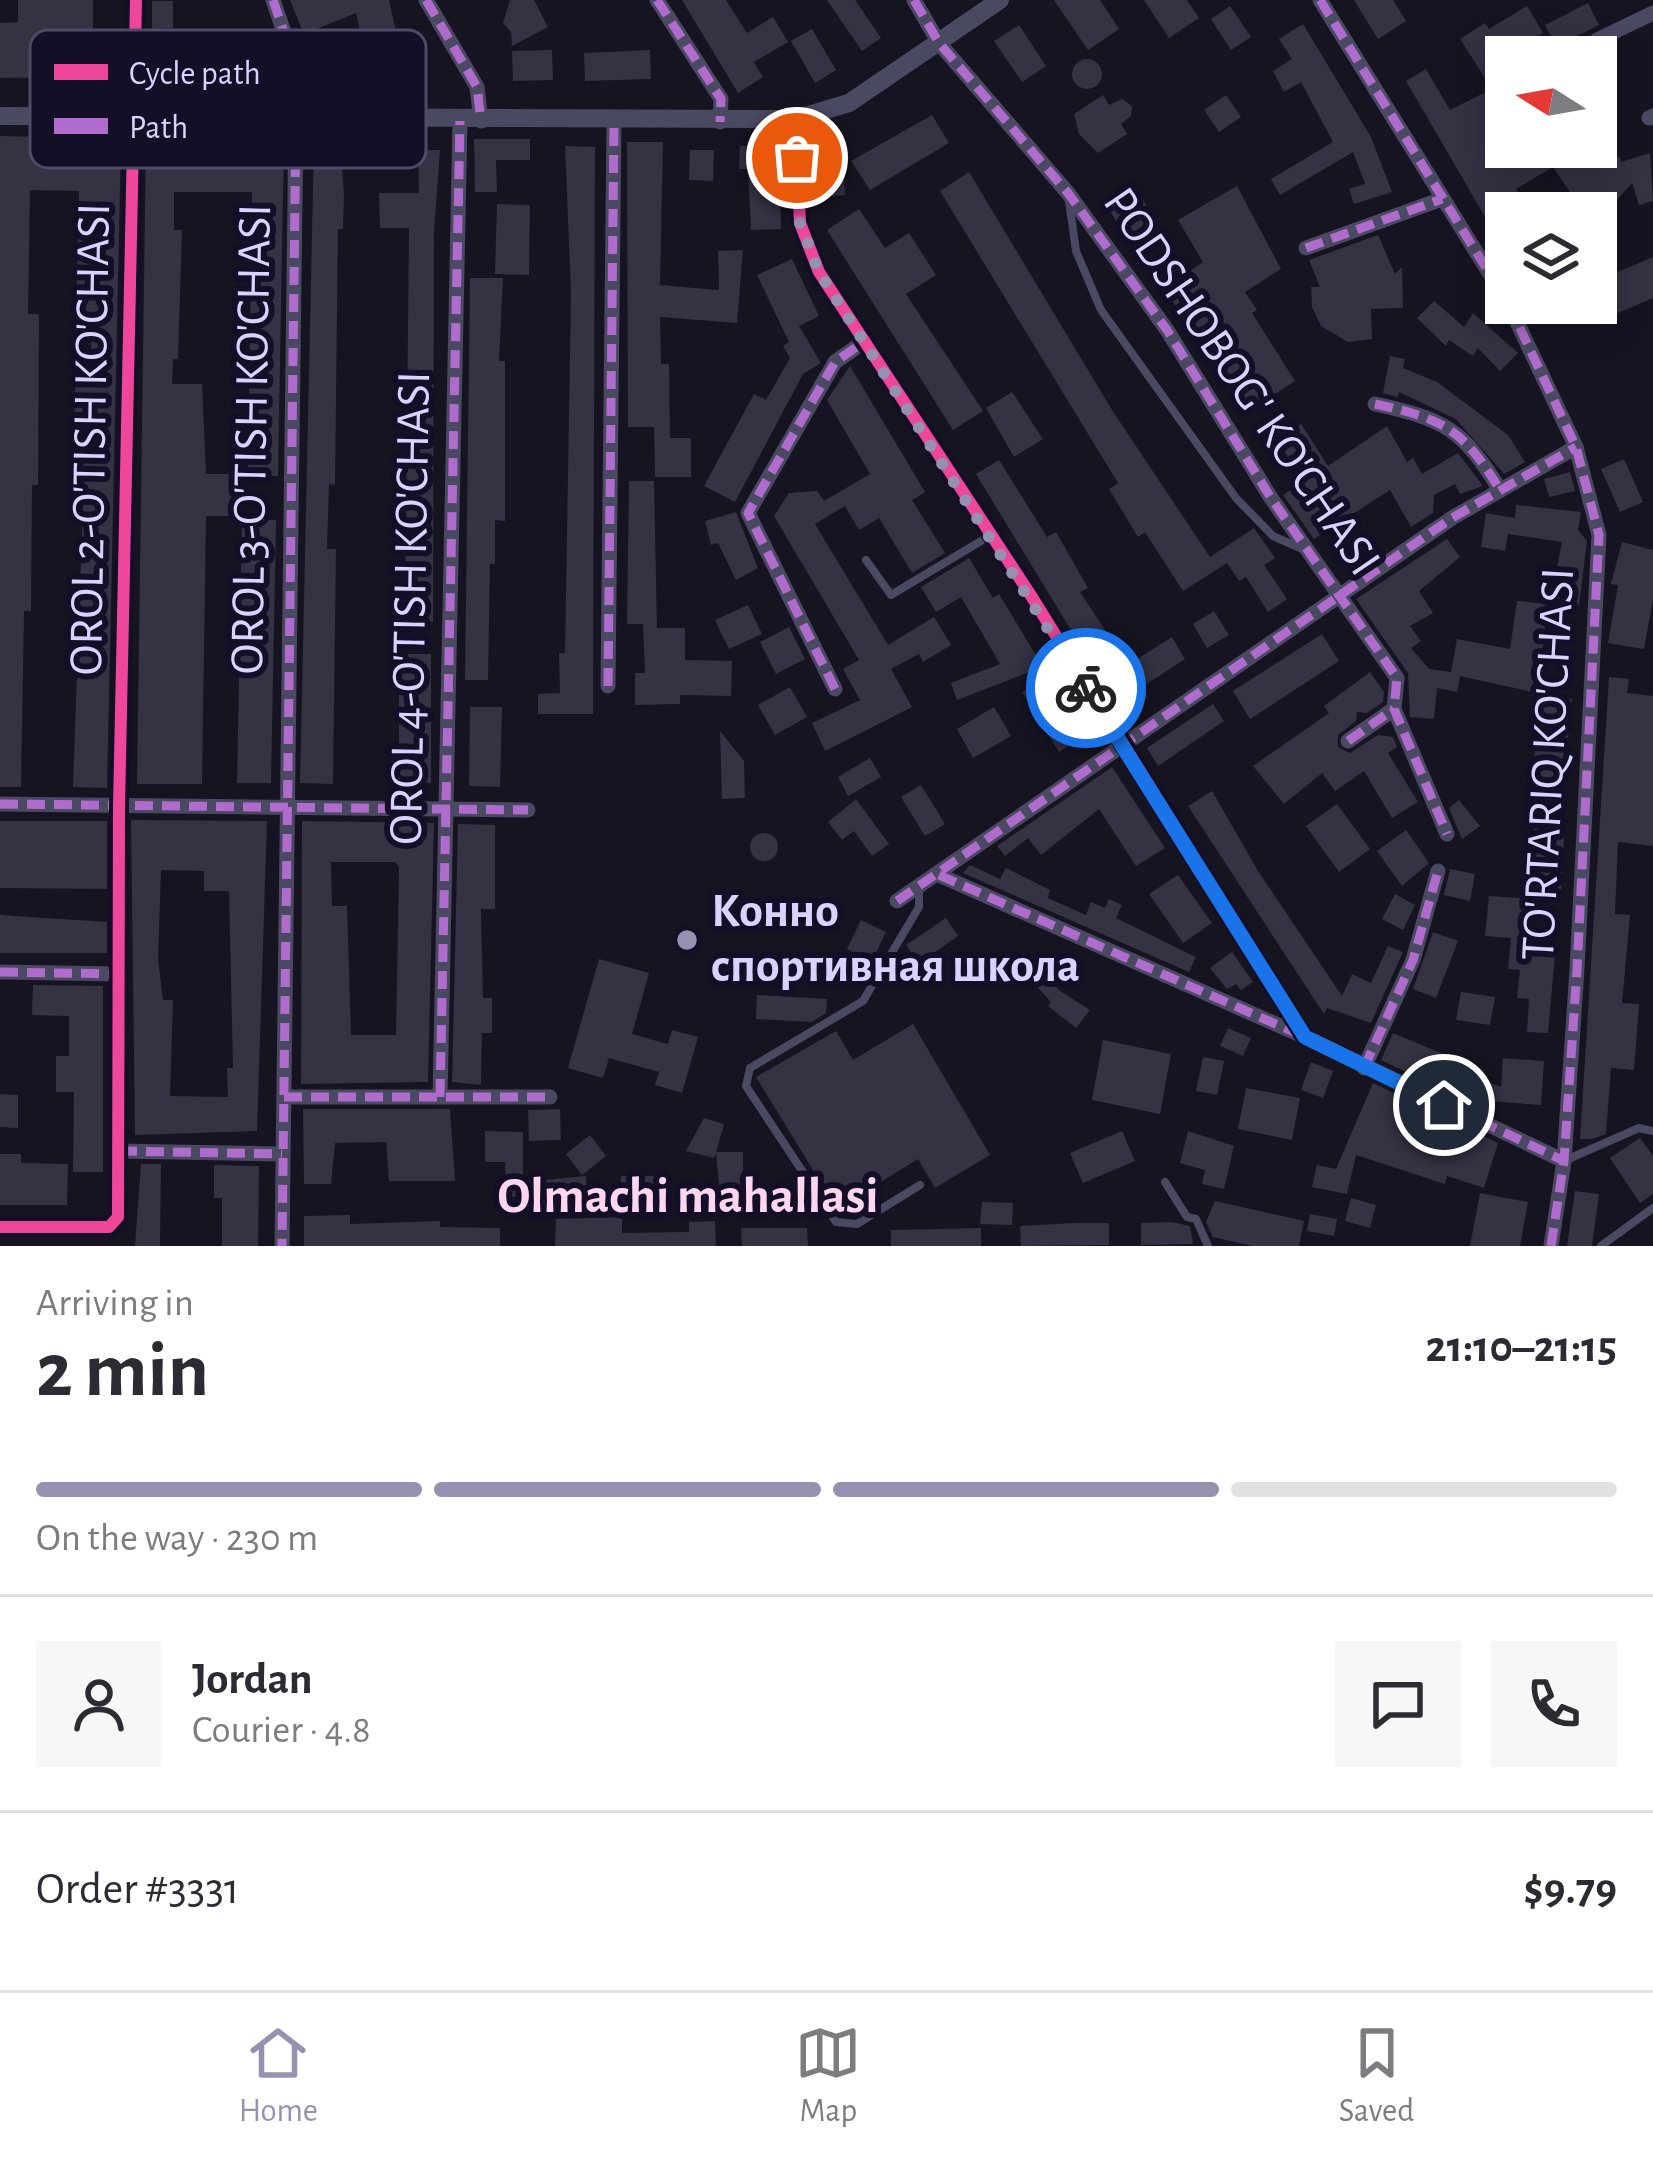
<!DOCTYPE html>
<meta charset="utf-8">
<style>
:root{--surface:#fff;--page:#f7f7f7;--text:#2b2b33;--muted:#7c7c81;--line:#e1e1e2;--accent:#9591b1}
body{margin:0;font-family:"Alegreya Sans",sans-serif;background:var(--page);color:var(--text);height:100vh;display:flex;flex-direction:column;font-size:45px;white-space:nowrap}
*{box-sizing:border-box;margin:0}
p{font-size:39px;color:var(--muted)}
.icon{flex:none;width:66px;height:66px;fill:none;stroke:currentColor;stroke-width:2;stroke-linecap:round;stroke-linejoin:round}
.map{position:relative;height:1246px;overflow:hidden}
.drawer{display:flex;flex-direction:column;background:var(--surface);flex:1}
.drawer>*{flex:none}
.needle{width:78px;rotate:281deg}
.controls{position:absolute;left:1485px;top:36px;display:grid;gap:24px}
.controls a{display:grid;place-items:center;width:132px;height:132px;border-radius:0px;background:var(--surface);box-shadow:0 6px 30px #0003;font-size:60px}
.pin{position:absolute;display:grid;place-items:center;width:102px;height:102px;color:#fff;margin:-51px;border:6px solid #fff;border-radius:50%;box-shadow:0 3px 12px #0007}
.courier{position:absolute;display:grid;place-items:center;width:120px;height:120px;margin:-60px;border:9px solid #1a73e8;border-radius:50%;background:#fff;color:#222;box-shadow:0 3px 15px #0007}
.summary em{font-style:normal;font-weight:600}
.summary div{display:flex;flex-direction:column-reverse}
.summary{display:flex;align-items:center;justify-content:space-between;height:204px;padding:0 36px}
h1{font-size:78px;font-weight:600;line-height:90px}
.bar{display:grid;grid-template-columns:repeat(4,1fr);gap:18px 12px;align-content:center;height:144px;padding:0 36px}
.bar i{height:15px;border-radius:9px;background:var(--line)}
.bar .selected{background:var(--accent)}
.bar p{grid-column:span 4}
.line{display:flex;align-items:center;gap:30px;padding:0 36px;border-top:3px solid var(--line)}
.line div{flex:1}
.round{display:grid;place-items:center;flex:none;width:126px;height:126px;border-radius:0px;background:var(--page)}
.menu{display:flex;justify-content:space-around;align-items:center;height:168px;border-top:3px solid var(--line);background:var(--surface);font-size:33px;color:var(--muted)}
.menu a{display:grid;justify-items:center;gap:6px}
.menu .selected{color:var(--accent)}
.map>svg:first-child{display:block}
.building{fill:#343243;fill-rule:evenodd}
.lines{fill:none;stroke-linecap:round;stroke-linejoin:round}
.service{stroke:#4a4962;stroke-width:8}
.minor{stroke:#4a4962;stroke-width:15}
.tertiary{stroke:#4a4962;stroke-width:18}
.quiet{stroke:#b06ccc;stroke-width:9;stroke-dasharray:18 9;stroke-linecap:butt}
.cycleway-casing{stroke:#130f26;stroke-width:20}
.cycleway{stroke:#ed469a;stroke-width:12}
.done{stroke:#9591b1;stroke-width:12;stroke-dasharray:0 21.6}
.route{stroke:#1a73e8;stroke-width:15}
.poi-dot{fill:#9591b1;stroke:#130f26;stroke-width:4.5}
.labels{text-anchor:middle;dominant-baseline:central;stroke-width:12;stroke-linejoin:round;paint-order:stroke}
.street-label{font-size:48px;fill:#d9d4ff;stroke:#130f26}
.poi-label{font-size:48px;font-weight:bold;fill:#d9d4ff;stroke:#130f26;text-anchor:start}
.neighbourhood-label{font-size:51px;font-weight:bold;fill:#ffd6f0;stroke:#130f26}
.key{fill:#130f26;stroke:#4e4a67;stroke-width:3}
.key-label{font-size:33px;fill:#d9d4ff}
</style>
<div class="map">
<svg width="1653" height="1246" viewBox="0 0 1653 1246">
<rect width="100%" height="100%" fill="#161421"/>
<g class="building">
<path d="M18,0h75v52l24,-1v26l-117,1v-55l18,-1z"/>
<path d="M290,0h99l17,77 -34,8 -16,-72 -52,21z"/>
<path d="M510,0h24l14,27 -36,19 -1,-14 -8,-9z"/>
<path d="M682,0h44l21,33 26,-16 15,25 -34,20 9,15 -25,16z"/>
<path d="M827,0h28l26,38 -19,13z"/>
<path d="M1054,0h46l19,29 -31,21z"/>
<path d="M1144,0h43l12,18 -30,20z"/>
<path d="M1354,0h39l13,21 -28,18z"/>
<path d="M152,1h21v27l-21,1z"/>
<path d="M1588,3l11,22 -43,22 -11,-22z"/>
<path d="M1230,6l21,31 -20,13 -20,-31z"/>
<path d="M1527,6l16,27 -37,23v91h62l12,19 14,-7 26,-2 1,5 29,-9 3,48 -14,4 -7,-22 -27,30h-21l-31,-46 -37,22 15,24h-25v40l-100,-172 20,-12 24,41 42,-21 -32,-50 25,-16 4,6z"/>
<path d="M1303,24l68,113 21,55 -38,12 -5,-15 16,-5 -12,-32 -73,43 -9,-16 62,-37 -32,-60 -17,10 -11,-21 19,-12 -13,-20z"/>
<path d="M1019,25l27,41 -24,16 -28,-41z"/>
<path d="M812,29l24,41 -21,13 -24,-42z"/>
<path d="M552,50l1,30 -40,1 -1,-30z"/>
<path d="M650,50l1,29 -66,2 -1,-28z"/>
<circle cx="1087" cy="74" r="15"/>
<path d="M1103,95l6,10 13,-6 10,7 -1,10 -10,8 6,10 -29,19 -19,-19 -5,-20z"/>
<path d="M1226,95l15,22 -22,15 -15,-22z"/>
<path d="M932,115l17,28 -79,47 -19,-29z"/>
<path d="M0,136l121,3 -14,649 -34,-1 11,-312h-11l3,-121h15l1,-35h-16l3,-128 -49,-1 -2,124h11l-1,171h-6l-1,126h-7l-3,176h-21z"/>
<path d="M146,138l138,2 -6,336h-30l4,-284h-78v38h8l-4,129h-5l-1,25h30l4,90h37l-1,42h-36l-4,268h-65z"/>
<path d="M474,139h56v21h-34l1,32h-22z"/>
<path d="M314,142h26l4,52 -1,35h-5l-3,256 -6,-1 -2,65h9l-3,235 -33,-1z"/>
<path d="M627,142h36l-3,143 59,5 -1,-39 25,-1 -6,73 -77,-6 1,47h8l1,74h21v39h-36l-1,-50h-26z"/>
<path d="M565,146l30,1 -2,567h-55v-20l22,-1 -1,-40h6l6,-360z"/>
<path d="M740,146l39,1 2,82 -30,1 -3,-61h-9z"/>
<path d="M418,150h22l-6,81 -1,391h-28l4,-394h-29l-1,-35h40z"/>
<path d="M690,150h24l-1,31 -24,-1z"/>
<path d="M843,165l2,30 -29,2 -2,-31z"/>
<path d="M969,172l143,238 98,147 44,-29 21,30 -11,7 23,34 -19,13 -22,-35 -7,4 -12,-18 -44,28 -38,-59 -7,5 -29,-48 9,-6 -178,-292z"/>
<path d="M1237,186l44,83 -36,23 12,18 -5,3 43,68 -51,33 -80,-126 39,-26 -25,-42z"/>
<path d="M1136,188l25,42 -28,18 -26,-42z"/>
<path d="M497,204l33,1 -1,70 -34,-1z"/>
<path d="M859,209l26,39 24,-15 27,42 -30,19 77,117 -30,19 -126,-200z"/>
<path d="M1378,235l17,39 7,-7 1,41 -32,1 1,30 -24,3 -27,-16 -9,-19 -1,-20h9l-11,-27z"/>
<path d="M1653,257v41l-42,18 -15,-35z"/>
<path d="M792,259l27,57 -20,10 22,37 -18,11 -68,128 -31,-16 50,-92 12,6 24,-42 -7,-12 6,-4 -32,-67z"/>
<path d="M470,278h33l-4,83h6v160l-10,-1v44h-5l-2,116h-23z"/>
<path d="M1434,301l30,26 9,-14 45,40 -18,18 -22,-23 -5,8 -24,-16 -3,6 -29,-28z"/>
<path d="M1390,356l15,3 -2,9 34,14 71,53 17,27 -21,12 -48,-55 -57,-27 -1,5 -15,-4z"/>
<path d="M850,366l75,126 -13,8 33,53 -33,20 -33,-55 -20,12 -14,-24 -30,18 73,121 46,-28 17,28 -28,17 -4,-8 -28,15 21,38 -87,44 -13,-28 48,-23 -17,-31 16,-9 -85,-144 15,-23 28,-2 7,10 46,-27 -43,-74z"/>
<path d="M1012,392l31,47 -29,18 -28,-49z"/>
<path d="M1301,424l27,42 59,-40 20,36 6,-4 9,16 36,-21 25,33 -23,8 -5,-10 -21,11 -1,18 -22,14 -21,-37 -76,49 -31,-44 20,-13 -26,-43z"/>
<path d="M1624,459l19,43 -23,10 -19,-43z"/>
<path d="M999,460l48,77 9,-5 32,56 -8,4 48,73 44,-28 13,22 -43,28 6,10 -26,17 -146,-240z"/>
<path d="M1570,472l5,19 -26,6 -5,-18z"/>
<path d="M629,481h25l3,147h28v32l47,1 -1,35 -51,-1v9l-45,1v-32h10l-2,-49h-16z"/>
<path d="M1516,505l65,7 -3,18 9,11 -8,64 -29,-3 12,-60 -54,-8 -3,17 -24,-4 5,-34 29,5z"/>
<path d="M736,512l22,56 -22,12 -18,-37 -7,2 -6,-24z"/>
<path d="M242,520h34l-5,263h-34z"/>
<path d="M1447,539l13,18 -41,34 14,22 -23,13 11,15 -10,7 18,21 22,3 6,-33 53,10 7,-48 31,3 -11,89 -77,-17 -3,16 -20,-4 -3,31 -24,-2 -2,-44 -52,-74z"/>
<path d="M1622,542l31,8v49l-9,50 -36,-6 10,-58 -7,-1z"/>
<path d="M969,558l24,40 6,-4 44,73 -86,33 -6,-17 49,-19 -39,-67 -25,15 -15,-25z"/>
<path d="M748,605l14,29 -33,15 -14,-29z"/>
<path d="M1214,611l15,24 -22,13 -14,-24z"/>
<path d="M789,627l16,32 -29,15 -16,-32z"/>
<path d="M1322,634l17,27 -89,58 -17,-28z"/>
<path d="M399,654h32v129l-32,-1z"/>
<path d="M1370,672l14,20 -1,10 -16,11 -10,-1 -1,9 -18,14v12l12,6 28,-18 15,2 4,10 -9,6 30,49 -26,16 -28,-47 -29,20 -13,-18 -38,31 -31,-38 76,-53 -5,-7z"/>
<path d="M1048,676l37,59 -26,17 -37,-60z"/>
<path d="M1609,677l20,2 -2,14 26,3v150l-35,-4 -3,72 15,1 -8,88 17,1 -5,66 -23,-2 -5,66 -14,5h-12z"/>
<path d="M790,687l17,30 -32,18 -17,-30z"/>
<path d="M1539,696l33,3 -12,117h5l-4,83 -29,-3 3,-94 -4,-1z"/>
<path d="M1213,704l11,17 -66,45 -11,-18z"/>
<path d="M470,707h32l-2,80 -31,-1z"/>
<path d="M994,707l17,29 -38,22 -16,-29z"/>
<path d="M720,731l24,30 1,37 -23,1z"/>
<path d="M870,758l11,19 -33,19 -10,-19z"/>
<path d="M1112,767l53,81 -29,18 -37,-57 -58,46 -13,-17 -23,18 -8,-10z"/>
<path d="M921,785l24,39 -20,12 -24,-39z"/>
<path d="M1212,791l46,80 84,125 10,-22 19,9 17,-37 15,6 -32,71 -44,-15 -3,6 -136,-208z"/>
<path d="M856,799l33,45 -17,12 -18,-25 -12,9 -14,-18z"/>
<path d="M1459,800l21,26 -18,13 -13,-31z"/>
<path d="M1337,804l33,45 -31,23 -33,-46z"/>
<path d="M131,820l136,1 -10,310 -122,4zM161,870l43,1v20h25l4,177h-6l1,29 -58,-1 3,-96h-10l-5,-41z"/>
<path d="M0,821h107v68l-107,-1z"/>
<path d="M302,821l132,2 -6,259 -127,2zM331,862h64l4,5 -3,168h-45l-4,-129h-15z"/>
<path d="M458,824l37,1v84h-14l2,89h9v35h-10l-1,52 -29,-3z"/>
<path d="M1406,830l23,33 -27,23 -25,-35z"/>
<circle cx="764" cy="847" r="14"/>
<path d="M970,865l30,14 6,-11 44,22 -2,8 38,17 5,-13 14,6 4,-9 13,6 -6,13 80,39 -7,15 -226,-99z"/>
<path d="M1450,869l25,5 -5,27 -26,-6z"/>
<path d="M1178,875l34,48 -29,20 -34,-49z"/>
<path d="M1395,894l20,11 -12,25 -21,-11z"/>
<path d="M1489,896l46,3 -4,43 25,2 -8,89 -21,-1 2,-33 -12,-1 3,-28 -12,-1 3,-31 -26,-2z"/>
<path d="M0,915l107,7v31h-107z"/>
<path d="M946,918l12,18 -39,27 -13,-18z"/>
<path d="M861,920l25,12 -14,29 -25,-12z"/>
<path d="M1433,932l25,9 -22,57 -23,-9z"/>
<path d="M1232,952l21,30 -12,8 -5,-6 -9,5 -17,-21z"/>
<path d="M599,959l50,14 -17,61 36,10 4,-14 26,7 -16,56 -27,-8 4,-13 -50,-14 -6,20 -35,-10z"/>
<path d="M1034,962l26,29 30,19 -14,18 -28,-22 3,-4 -27,-30z"/>
<path d="M33,985l70,1v186h-30l1,-80h-18v-36h13v-40l-37,-1z"/>
<path d="M1461,992l34,5 -5,28 -34,-5z"/>
<path d="M757,995l70,4 -1,14 -14,9 -56,-3z"/>
<path d="M913,1024l77,131 -55,33 -17,-29 -81,50 -81,-132 80,-46 17,29z"/>
<path d="M1228,1028l23,10 -8,18 -23,-10z"/>
<path d="M1393,1033l62,26 -3,9 49,19 2,-29 41,3 -3,44 -53,-4 -3,9 -104,-50z"/>
<path d="M1103,1040l68,14 -11,60 -68,-14z"/>
<path d="M1203,1057l21,4 -7,34 -21,-4z"/>
<path d="M1311,1062l22,9 -10,27 -22,-8z"/>
<path d="M1373,1083l125,60 -14,45 -37,-12 -2,8 -89,-29 -9,39 -35,-7 5,-22 19,4z"/>
<path d="M1246,1088l54,10 -8,42 -54,-11z"/>
<path d="M0,1094l18,1v33l-18,-1z"/>
<path d="M303,1109h147l5,72h-66l-3,-39 -51,1 -4,41h-27z"/>
<path d="M560,1109l1,31 -32,1 -1,-31z"/>
<path d="M704,1118l20,6 -8,28h27v40h-23l-4,-38 -2,4 -28,-7z"/>
<path d="M485,1131l38,1v50l63,-6 1,18 -81,3 -1,-35h-20z"/>
<path d="M1122,1131l13,30 -52,22 -13,-30z"/>
<path d="M1188,1131l46,15 -10,43 -22,-5 3,-14 -25,-7z"/>
<path d="M590,1135l16,21 -24,19 -16,-21z"/>
<path d="M1640,1138l13,18v38l-13,9 -30,-45z"/>
<path d="M0,1154h21v9l47,1 -1,41h-67z"/>
<path d="M141,1164h20l-1,82h-25z"/>
<path d="M214,1165l45,1 -1,80h-36v-48h-8z"/>
<path d="M621,1176h34l-1,29h-34z"/>
<path d="M1575,1191l24,3 -7,52h-25z"/>
<path d="M1480,1193l48,9 -8,44h-50z"/>
<path d="M1351,1198l25,7 -6,23 -25,-7z"/>
<path d="M1215,1201l89,20 -5,25h-47l-39,-9 -7,-15z"/>
<path d="M982,1202l31,1 -1,22 -32,-1z"/>
<path d="M1310,1214l27,5 -3,17 -27,-5z"/>
<path d="M350,1215v9l90,-3v6l60,1v18h-196v-30z"/>
<path d="M622,1217v16l67,-1v-10l26,-1 1,25h-161l1,-27z"/>
<path d="M1172,1222l18,4 3,18 -52,1v-22z"/>
<path d="M1074,1223h35v22l-88,1 -1,-20z"/>
<path d="M741,1228h66l1,18h-66z"/>
<path d="M981,1228v18h-90v-16z"/>
</g>
<g class="lines">
<g class="service">
<path d="M1069,201l7,50 25,59 135,188 37,38 27,12"/>
<path d="M866,560l25,35 100,-60"/>
<path d="M919,890v17l-56,94 -113,67 -4,18 90,136 21,2 63,-39"/>
<path d="M1566,1160l73,-32 14,3"/>
<path d="M1165,1182l22,35 9,2 12,27"/>
<path d="M1601,1246l52,-38"/>
</g>
<g class="minor">
<path d="M273,0l16,47 7,72 -14,1127"/>
<path d="M426,0l51,87 4,34"/>
<path d="M657,0l64,99 -1,23"/>
<path d="M914,0l25,43 129,150 99,137 104,168 126,180 -3,31 53,125"/>
<path d="M1320,0l186,300"/>
<path d="M1597,40l56,-27"/>
<path d="M1649,118l4,-2"/>
<path d="M795,119l5,104 19,49 211,322 275,443"/>
<path d="M1306,248l136,-49"/>
<path d="M1508,303l68,144 23,88 -22,434 -13,192 -13,85"/>
<path d="M1375,404c69,15 88,25 125,86"/>
<path d="M608,686l6,-564"/>
<path d="M835,689l-87,-176 87,-151 27,-19"/>
<path d="M1348,741l46,-32"/>
<path d="M0,804l528,6"/>
<path d="M939,875l366,162 259,124"/>
<path d="M897,901l555,-383 124,-71"/>
<path d="M0,972l118,2"/>
<path d="M1364,1068l49,-108 25,-89"/>
<path d="M284,1097h266"/>
<path d="M440,1097l20,-976"/>
<path d="M119,1151l163,3"/>
<path d="M0,1227h109l9,-10 1,-410 17,-807"/>
</g>
<path class="tertiary" d="M0,116l795,3 54,-16 151,-103"/>
<g class="quiet">
<path d="M273,0l16,47 7,72 -14,1127"/>
<path d="M426,0l51,87 4,34"/>
<path d="M657,0l64,99 -1,23"/>
<path d="M914,0l25,43 129,150 99,137 104,168 126,180 -3,31 53,125"/>
<path d="M1320,0l186,300"/>
<path d="M1306,248l136,-49"/>
<path d="M1508,303l68,144 23,88 -22,434 -13,192 -13,85"/>
<path d="M1375,404c69,15 88,25 125,86"/>
<path d="M608,686l6,-564"/>
<path d="M835,689l-87,-176 87,-151 27,-19"/>
<path d="M1348,741l46,-32"/>
<path d="M0,804l528,6"/>
<path d="M939,875l366,162 259,124"/>
<path d="M897,901l555,-383 124,-71"/>
<path d="M0,972l118,2"/>
<path d="M1364,1068l49,-108 25,-89"/>
<path d="M284,1097h266"/>
<path d="M440,1097l20,-976"/>
<path d="M119,1151l163,3"/>
</g>
<g class="cycleway-casing">
<g id="cycleway">
<path d="M795,119l5,104 19,49 211,322 275,443"/>
<path d="M0,1227h109l9,-10 1,-410 17,-807"/>
</g>
</g>
<use href="#cycleway" class="cycleway"/>
</g>
<g class="lines">
<path class="done" d="M797,158l3,65 19,49 267,416"/>
<path class="route" d="M1086,688l219,349 139,68"/>
</g>
<circle class="poi-dot" cx="687" cy="940" r="12"/>
<g class="labels">
<g class="street-label">
<text transform="translate(1241 382) rotate(56)">PODSHOBOG' KO'CHASI</text>
<text transform="translate(91 439) rotate(-89)">OROL 2-O'TISH KO'CHASI</text>
<text transform="translate(252 439) rotate(-89)">OROL 3-O'TISH KO'CHASI</text>
<text transform="translate(411 608) rotate(-89)">OROL 4-O'TISH KO'CHASI</text>
<text transform="translate(1549 764) rotate(-87)">TO'RTARIQ KO'CHASI</text>
</g>
<g class="poi-label">
<text x="711" y="912">Конно<tspan x="711" dy="55">спортивная школа</tspan></text>
</g>
<g class="neighbourhood-label">
<text x="688" y="1196">Olmachi mahallasi</text>
</g>
</g>
<rect x="30" y="30" width="396" height="138" rx="18" class="key"/>
<rect x="54" y="64" width="54" height="16" fill="#ed469a"/>
<rect x="54" y="118" width="54" height="16" fill="#b06ccc"/>
<g class="key-label">
<text x="129" y="84">Cycle path</text>
<text x="129" y="138">Path</text>
</g>
</svg>
<div class="controls">
<a><svg class="needle" viewBox="-14 -14 28 28"><path d="M0-13l5 13h-10z" fill="#e53935"/><path d="M0 13l5-13h-10z" fill="#7c7c81"/></svg></a>
<a><svg class="icon" aria-label="layers" viewBox="0 0 24 24"><path d="M12 4l9 5-9 5-9-5zM3 14l9 5 9-5"/></svg></a>
</div>
<div class="pin" style="left:797px;top:158px;background:#ea580c"><svg class="icon" aria-label="bag" viewBox="0 0 24 24"><path d="M5 8h14l-1 12H6zM9 8a3 3 0 0 1 6 0"/></svg></div>
<div class="pin" style="left:1444px;top:1105px;background:#1f2937"><svg class="icon" aria-label="home" viewBox="0 0 24 24"><path d="M3 11l9-7 9 7M6 9v11h12V9"/></svg></div>
<div class="courier" style="left:1086px;top:688px"><svg class="icon" aria-label="bike" viewBox="0 0 24 24"><circle cx="6" cy="16" r="4"/><circle cx="18" cy="16" r="4"/><path d="M6 16l4-8h5l3 8M10 8l3 8H6M13 5h3"/></svg></div>
</div>
<section class="drawer">
<div class="summary"><div><h1>2 min</h1><p>Arriving in</p></div><em>21:10–21:15</em></div>
<div class="bar"><i class="selected"></i><i class="selected"></i><i class="selected"></i><i></i><p>On the way · 230 m</p></div>
<div class="line" style="height:216px"><a class="round"><svg class="icon" aria-label="person" viewBox="0 0 24 24"><circle cx="12" cy="8" r="4"/><path d="M4 21q1-7 8-7t8 7"/></svg></a><div><b>Jordan</b><p>Courier · 4.8</p></div><a class="round"><svg class="icon" aria-label="chat" viewBox="0 0 24 24"><path d="M4 5h16v11H9l-5 4z"/></svg></a><a class="round"><svg class="icon" aria-label="phone" viewBox="0 0 24 24"><path d="M5 4h4l2 5-3 2q2 4 5 5l2-3 5 2v4C11 20 4 13 5 4z"/></svg></a></div>
<div class="line" style="height:156px"><div>Order #3331</div><b>$9.79</b></div>
</section>
<nav class="menu">
<a class="selected"><svg class="icon" aria-label="home" viewBox="0 0 24 24"><path d="M3 11l9-7 9 7M6 9v11h12V9"/></svg>Home</a>
<a><svg class="icon" aria-label="map" viewBox="0 0 24 24"><path d="M3 6l6-2 6 2 6-2v14l-6 2-6-2-6 2zM9 4v14M15 6v14"/></svg>Map</a>
<a><svg class="icon" aria-label="saved" viewBox="0 0 24 24"><path d="M7 4h10v16l-5-4-5 4z"/></svg>Saved</a>
</nav>
